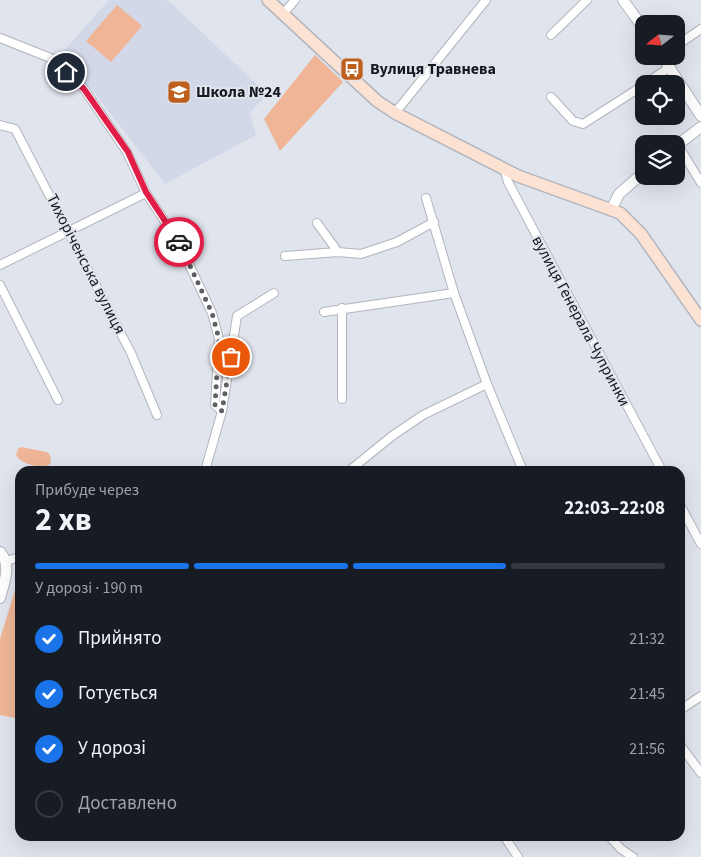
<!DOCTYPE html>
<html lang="uk">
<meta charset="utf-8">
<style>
:root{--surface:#171b24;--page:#242831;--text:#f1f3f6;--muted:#9ea1a6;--line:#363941;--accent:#1a73e8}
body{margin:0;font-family:"Source Sans 3",sans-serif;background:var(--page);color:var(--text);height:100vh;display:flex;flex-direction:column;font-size:19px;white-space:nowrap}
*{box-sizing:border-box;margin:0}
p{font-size:16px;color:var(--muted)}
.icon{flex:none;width:28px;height:28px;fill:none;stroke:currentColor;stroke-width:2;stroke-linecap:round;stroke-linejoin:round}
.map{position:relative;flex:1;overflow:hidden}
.drawer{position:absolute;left:15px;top:466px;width:670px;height:375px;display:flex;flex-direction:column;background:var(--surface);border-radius:15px;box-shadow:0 5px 20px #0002}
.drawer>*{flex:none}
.needle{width:32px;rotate:253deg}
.fabs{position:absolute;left:635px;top:15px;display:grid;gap:10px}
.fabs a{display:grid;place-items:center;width:50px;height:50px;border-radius:10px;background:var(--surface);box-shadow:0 5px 20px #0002;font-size:25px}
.pin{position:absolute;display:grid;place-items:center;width:42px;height:42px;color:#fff;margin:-21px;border:2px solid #fff;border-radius:50%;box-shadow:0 1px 5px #0007}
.courier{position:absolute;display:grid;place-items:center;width:50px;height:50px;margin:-25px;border:4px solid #e11d48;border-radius:50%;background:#fff;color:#222;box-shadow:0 1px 6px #0007}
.summary em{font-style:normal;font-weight:700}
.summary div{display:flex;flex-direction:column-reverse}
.summary{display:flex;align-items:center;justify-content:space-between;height:85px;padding:0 20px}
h1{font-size:32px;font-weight:700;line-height:38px}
.bar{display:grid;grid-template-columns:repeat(4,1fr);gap:8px 5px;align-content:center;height:60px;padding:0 20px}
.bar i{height:6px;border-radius:4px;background:var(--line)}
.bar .selected{background:var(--accent)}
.bar p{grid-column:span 4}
ol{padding:0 20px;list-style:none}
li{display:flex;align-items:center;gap:15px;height:55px}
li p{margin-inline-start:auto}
li .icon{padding:5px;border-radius:50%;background:var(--accent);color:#fff;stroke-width:4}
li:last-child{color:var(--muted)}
li i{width:28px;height:28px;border:2px solid var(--line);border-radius:50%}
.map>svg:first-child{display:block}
.built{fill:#d2d8e8}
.green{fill:#efb596}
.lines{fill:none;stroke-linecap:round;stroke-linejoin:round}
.minor-casing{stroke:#b2b5be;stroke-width:10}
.tertiary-casing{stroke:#b2b5be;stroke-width:12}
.secondary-casing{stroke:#b2b5be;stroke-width:14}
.minor{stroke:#fff;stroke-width:8}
.tertiary{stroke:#fff;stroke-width:10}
.secondary{stroke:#fce2d3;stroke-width:11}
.done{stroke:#5e6066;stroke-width:5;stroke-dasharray:0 9}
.route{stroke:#e11d48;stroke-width:6}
.labels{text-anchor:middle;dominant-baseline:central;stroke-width:4;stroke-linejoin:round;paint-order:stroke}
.poi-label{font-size:16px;font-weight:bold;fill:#18191d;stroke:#e0e4ed;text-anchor:start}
.street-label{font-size:16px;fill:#18191d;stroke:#e0e4ed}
</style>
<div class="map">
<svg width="701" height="857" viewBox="0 0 701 857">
<rect width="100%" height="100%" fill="#e0e4ed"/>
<path class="built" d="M109,0h57l6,4 95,90 -17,19 6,22 -91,49 -73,-94 -27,-25 -2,-13z"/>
<g class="green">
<path d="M117,5l25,21 -31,36 -25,-21z"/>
<path d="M315,55l28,27 -63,69 -16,-32z"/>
<path d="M21,447l26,5 3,3 1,7 -2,3c-9,4 -28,-1 -33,-10l2,-6z"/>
<path d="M20,574v145l-20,-4v-76z"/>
</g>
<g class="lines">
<g class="minor-casing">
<g id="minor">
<path d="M284,13l11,-13"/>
<path d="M551,35l36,-35"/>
<path d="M0,38l53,21 31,30 43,63 19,41 32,48 34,72 7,26 -4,66 7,6"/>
<path d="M676,46l25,-17"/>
<path d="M645,84l25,-17"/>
<path d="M551,97l22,24 10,3 61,-39"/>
<path d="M395,113l91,-113"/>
<path d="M0,125l15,4 116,224 26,62"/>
<path d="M678,145l23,38"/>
<path d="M504,168l4,14 154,289"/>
<path d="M426,198l28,95 33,91 36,87"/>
<path d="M317,223l21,29"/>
<path d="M285,256l53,-4 23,2 36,-12 37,-20"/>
<path d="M0,265l146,-72"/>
<path d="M0,285l58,115"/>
<path d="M324,312l130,-19"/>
<path d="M342,399v-91"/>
<path d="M205,471l17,-60 15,-95 37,-23"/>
<path d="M349,471l43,-35 31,-21 64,-31"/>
<path d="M680,505l21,39"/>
<path d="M6,561l14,-4"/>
<path d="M680,710l21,-14"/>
<path d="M680,745l21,28"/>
<path d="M504,836l14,21"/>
<path d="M609,836l12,13 12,8"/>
</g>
</g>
<g class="tertiary-casing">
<g id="tertiary">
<path d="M623,0l21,29"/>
<path d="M662,56l39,60"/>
<path d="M676,146l25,-19"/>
<path d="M612,208l7,-14 25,-22"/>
<path d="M0,552c12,13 4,31 0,46"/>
</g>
</g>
<g class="secondary-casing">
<path id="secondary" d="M268,0l109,101 18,12 123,63 102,37 21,21 60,86"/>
</g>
<use href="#minor" class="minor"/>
<use href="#tertiary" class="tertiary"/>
<use href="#secondary" class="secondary"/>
</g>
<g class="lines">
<path class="done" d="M179,242l33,71 7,26 -4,66 7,6 9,-54"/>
<path class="route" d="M66,72l18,17 44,63 18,40 33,50"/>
</g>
<defs>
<g id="bus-square" transform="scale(1.25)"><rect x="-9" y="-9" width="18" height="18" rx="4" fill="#bf5f1d" stroke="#e0e4ed"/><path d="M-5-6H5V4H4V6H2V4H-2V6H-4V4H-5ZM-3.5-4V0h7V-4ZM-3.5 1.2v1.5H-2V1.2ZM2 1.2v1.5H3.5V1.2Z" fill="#fff"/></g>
<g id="school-square" transform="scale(1.25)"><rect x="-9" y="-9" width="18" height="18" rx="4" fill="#bf5f1d" stroke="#e0e4ed"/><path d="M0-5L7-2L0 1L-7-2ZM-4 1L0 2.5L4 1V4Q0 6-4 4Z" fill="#fff"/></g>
</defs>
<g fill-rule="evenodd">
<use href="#bus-square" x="352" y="69"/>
<use href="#school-square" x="179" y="92"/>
</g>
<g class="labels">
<g class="poi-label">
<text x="370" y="69">Вулиця Травнева</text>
<text x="196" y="92">Школа №24</text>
</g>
<g class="street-label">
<text transform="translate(86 264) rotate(63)">Тихоріченська вулиця</text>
<text transform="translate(581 321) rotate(62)">вулиця Генерала Чупринки</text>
</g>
</g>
</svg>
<div class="fabs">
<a><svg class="needle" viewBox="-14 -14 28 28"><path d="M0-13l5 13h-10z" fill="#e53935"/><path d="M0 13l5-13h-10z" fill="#9ea1a6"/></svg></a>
<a><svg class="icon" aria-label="locate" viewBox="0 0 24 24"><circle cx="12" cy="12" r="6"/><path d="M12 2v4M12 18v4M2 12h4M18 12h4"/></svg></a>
<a><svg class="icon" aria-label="layers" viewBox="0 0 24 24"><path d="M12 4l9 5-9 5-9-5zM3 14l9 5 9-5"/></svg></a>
</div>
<div class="pin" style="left:231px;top:357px;background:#ea580c"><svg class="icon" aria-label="bag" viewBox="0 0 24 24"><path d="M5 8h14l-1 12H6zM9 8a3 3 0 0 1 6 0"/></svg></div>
<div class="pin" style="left:66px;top:72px;background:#1f2937"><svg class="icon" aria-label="home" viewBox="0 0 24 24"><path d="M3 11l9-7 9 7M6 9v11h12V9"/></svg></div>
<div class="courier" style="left:179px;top:242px"><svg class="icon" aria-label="car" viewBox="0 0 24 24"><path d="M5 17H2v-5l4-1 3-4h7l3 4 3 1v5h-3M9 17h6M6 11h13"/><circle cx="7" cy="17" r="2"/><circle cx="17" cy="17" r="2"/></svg></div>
<section class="drawer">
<div class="summary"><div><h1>2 хв</h1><p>Прибуде через</p></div><em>22:03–22:08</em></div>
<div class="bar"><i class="selected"></i><i class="selected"></i><i class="selected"></i><i></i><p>У дорозі · 190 m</p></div>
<ol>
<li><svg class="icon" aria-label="check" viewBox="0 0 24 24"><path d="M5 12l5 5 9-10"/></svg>Прийнято<p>21:32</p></li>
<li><svg class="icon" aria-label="check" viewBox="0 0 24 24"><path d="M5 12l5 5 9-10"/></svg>Готується<p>21:45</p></li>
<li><svg class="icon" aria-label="check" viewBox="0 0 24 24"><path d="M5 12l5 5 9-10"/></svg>У дорозі<p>21:56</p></li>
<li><i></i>Доставлено</li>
</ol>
</section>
</div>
